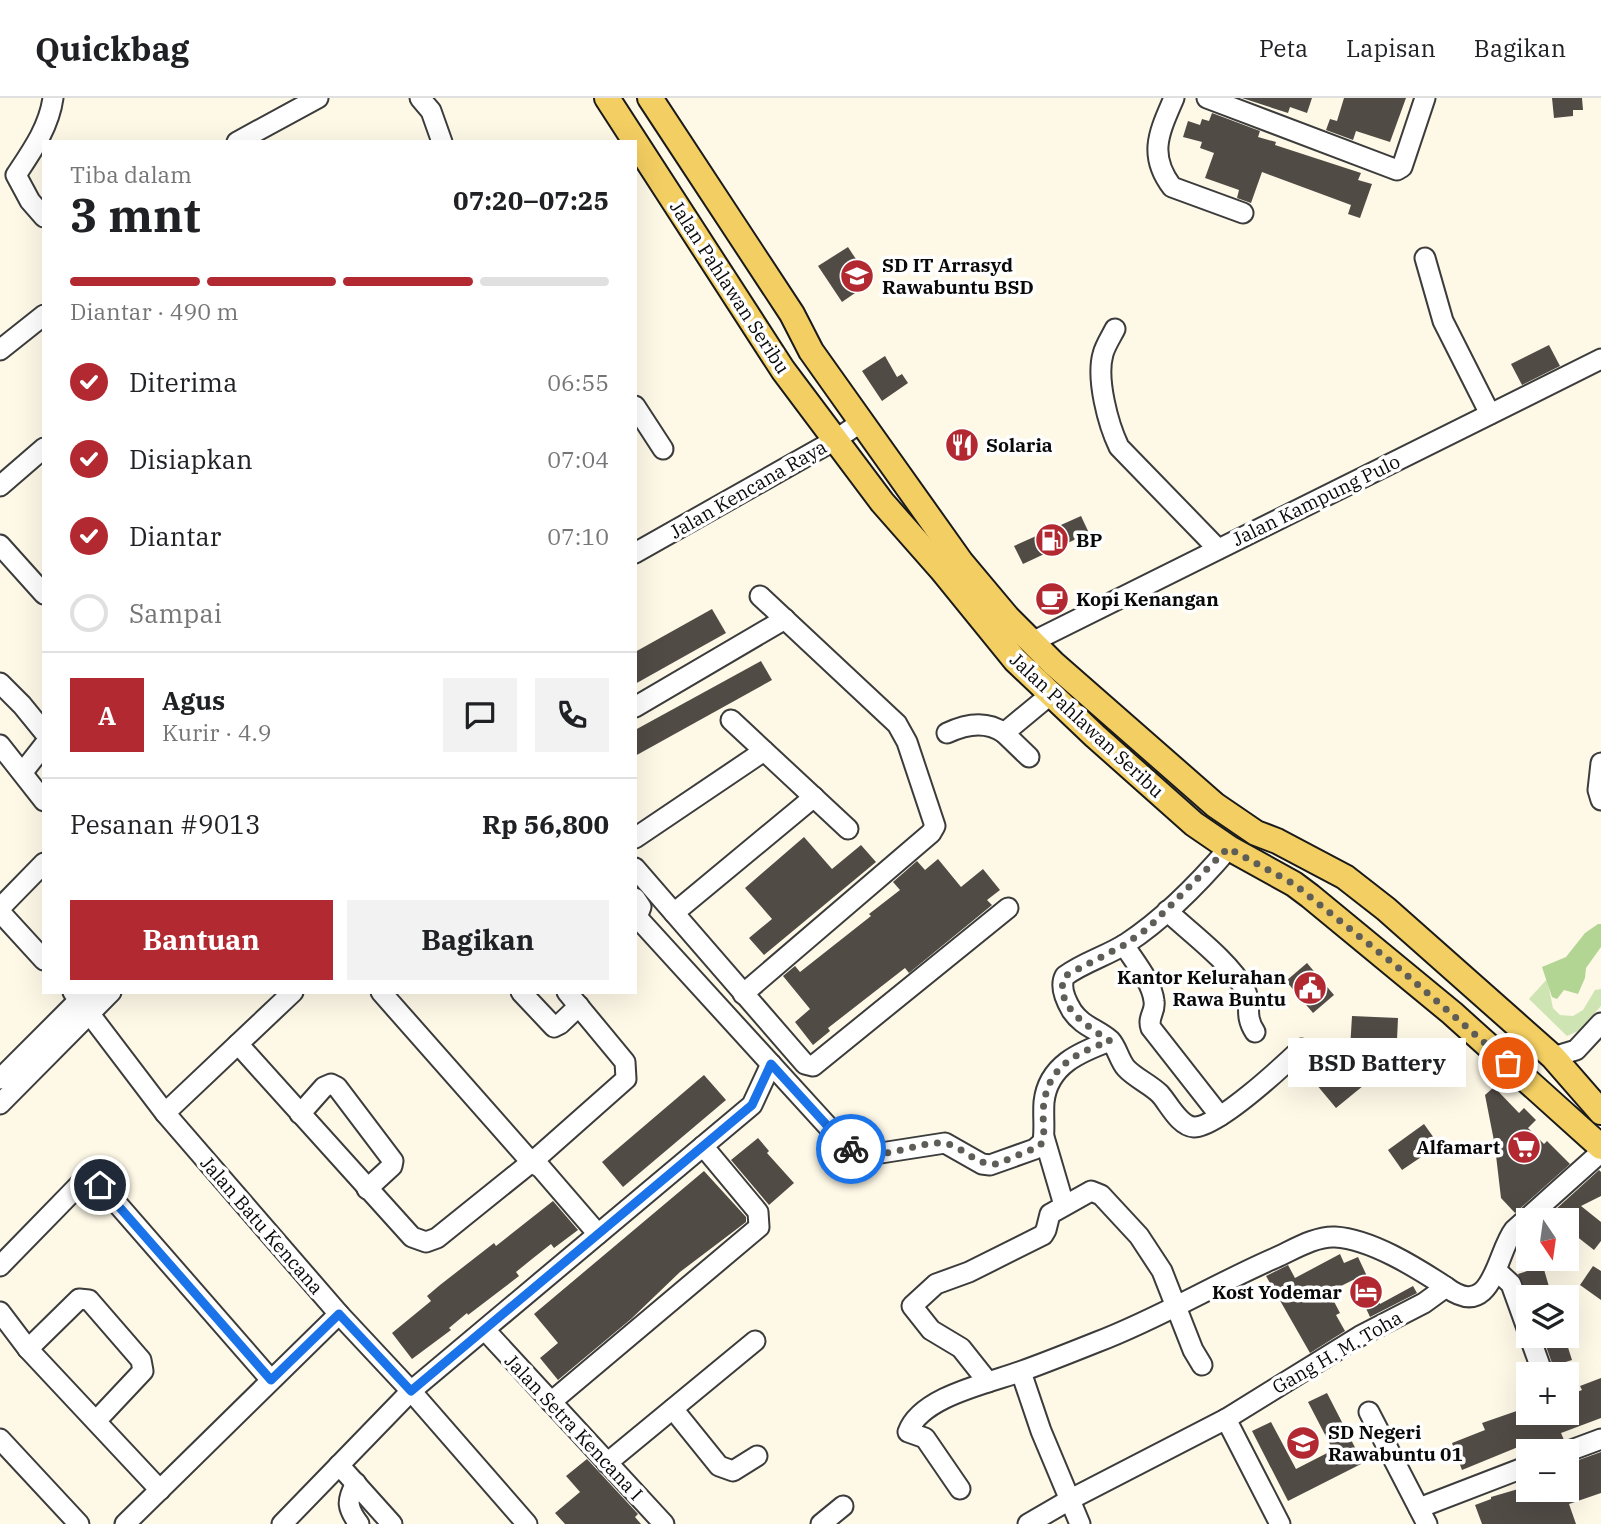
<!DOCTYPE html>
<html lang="id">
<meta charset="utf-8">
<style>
:root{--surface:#fff;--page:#f2f2f2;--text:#202124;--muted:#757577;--line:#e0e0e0;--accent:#b22931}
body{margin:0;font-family:"IBM Plex Serif",serif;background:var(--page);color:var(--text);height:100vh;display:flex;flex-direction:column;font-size:26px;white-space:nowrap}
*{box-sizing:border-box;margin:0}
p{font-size:23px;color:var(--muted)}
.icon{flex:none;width:38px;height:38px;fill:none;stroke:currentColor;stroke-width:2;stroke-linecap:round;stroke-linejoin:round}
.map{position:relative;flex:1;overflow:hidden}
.sheet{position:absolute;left:42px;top:42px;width:595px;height:854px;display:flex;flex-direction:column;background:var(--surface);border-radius:0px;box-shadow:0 7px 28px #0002}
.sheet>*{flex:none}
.needle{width:46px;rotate:167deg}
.tools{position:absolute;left:1516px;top:1110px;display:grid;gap:14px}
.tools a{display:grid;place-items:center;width:63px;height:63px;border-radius:0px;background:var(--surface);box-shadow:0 7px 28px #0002;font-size:35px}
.pin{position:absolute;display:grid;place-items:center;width:60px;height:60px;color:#fff;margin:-30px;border:4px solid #fff;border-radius:50%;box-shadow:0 2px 7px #0007}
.courier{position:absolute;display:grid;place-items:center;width:70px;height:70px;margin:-35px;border:5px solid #1a73e8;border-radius:50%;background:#fff;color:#222;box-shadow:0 2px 9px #0007}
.bubble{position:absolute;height:49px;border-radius:0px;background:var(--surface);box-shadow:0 7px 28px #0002;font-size:23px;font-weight:700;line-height:49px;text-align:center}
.headline em{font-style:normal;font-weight:700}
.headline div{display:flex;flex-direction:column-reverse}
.headline{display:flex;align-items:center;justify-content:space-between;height:119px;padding:0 28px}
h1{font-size:46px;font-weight:700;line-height:52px}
.bar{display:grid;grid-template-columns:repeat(4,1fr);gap:10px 7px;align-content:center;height:84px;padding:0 28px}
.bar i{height:9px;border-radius:5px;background:var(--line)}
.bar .active{background:var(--accent)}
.bar p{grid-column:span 4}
.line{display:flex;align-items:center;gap:18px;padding:0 28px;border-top:2px solid var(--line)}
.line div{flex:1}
.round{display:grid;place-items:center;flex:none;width:74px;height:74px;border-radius:0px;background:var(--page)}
ol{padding:0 28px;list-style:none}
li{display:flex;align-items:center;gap:21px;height:77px}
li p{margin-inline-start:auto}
li .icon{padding:7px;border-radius:50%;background:var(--accent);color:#fff;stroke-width:4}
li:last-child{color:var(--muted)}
li i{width:38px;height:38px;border:4px solid var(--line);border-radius:50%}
.cta{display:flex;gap:14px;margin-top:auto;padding:14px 28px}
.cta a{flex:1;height:80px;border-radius:0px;background:var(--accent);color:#fff;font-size:28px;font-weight:700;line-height:80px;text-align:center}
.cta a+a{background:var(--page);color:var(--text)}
header{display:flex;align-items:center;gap:42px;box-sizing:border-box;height:98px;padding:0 35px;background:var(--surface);border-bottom:2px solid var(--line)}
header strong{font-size:33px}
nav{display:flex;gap:38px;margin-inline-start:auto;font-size:24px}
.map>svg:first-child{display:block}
.green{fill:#cee5b3}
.forest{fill:#b2d593}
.building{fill:#514b46}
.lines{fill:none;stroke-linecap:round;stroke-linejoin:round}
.minor-casing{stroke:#3c3c3c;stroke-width:23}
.major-casing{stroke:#1a1a1a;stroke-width:28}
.minor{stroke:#fff;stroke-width:19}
.major{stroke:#f3ce62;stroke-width:24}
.done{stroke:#5f5d57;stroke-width:7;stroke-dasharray:0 12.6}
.route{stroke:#1a73e8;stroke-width:9}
.labels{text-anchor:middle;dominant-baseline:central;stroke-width:7;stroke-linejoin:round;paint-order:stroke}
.poi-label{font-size:19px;font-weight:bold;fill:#090909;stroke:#fff;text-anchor:start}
.street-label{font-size:19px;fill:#090909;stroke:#fff}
</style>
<header>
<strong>Quickbag</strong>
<nav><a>Peta</a><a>Lapisan</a><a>Bagikan</a></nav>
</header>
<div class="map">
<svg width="1601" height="1426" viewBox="0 0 1601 1426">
<rect width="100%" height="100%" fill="#fef9e7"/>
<path class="green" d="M1547,881l6,29 7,7 13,1 10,-6 12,-20 6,-1v17l-23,25 -11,5 -38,-37z"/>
<path class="forest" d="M1598,826h3v23l-15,21 -1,10 -7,16 -14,-4 -7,9 -5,-2 -10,-30 24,-10 19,-24z"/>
<g class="building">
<path d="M1242,0h70l-5,15 -17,-6 -2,6z"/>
<path d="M1344,0h62l-16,44 -34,-11 -3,9 -27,-10 4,-11 7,2z"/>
<path d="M1552,0h30l1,12h-10v6l-19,2z"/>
<path d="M1212,15l48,18 -2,6 18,5 -1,3 86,28 -3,7 14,4 -12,34 -12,-4 3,-9 -89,-33 -11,31 -14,-5 2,-8 -34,-12 9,-25 -14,-5 2,-6 -19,-5 5,-16 12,4 2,-6 7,2z"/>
<path d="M848,149l23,35 -29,20 -24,-36z"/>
<path d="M1549,247l11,21 -38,19 -11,-21z"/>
<path d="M885,258l12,21 5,-3 6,9 -26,18 -20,-30z"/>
<path d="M1081,418l8,17 -66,31 -9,-18z"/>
<path d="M712,511l14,24 -91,51v-32z"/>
<path d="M761,563l11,19 -137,76v-26z"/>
<path d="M804,739l28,32 29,-24 15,17 -112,93 -15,-17 23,-19 -27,-31z"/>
<path d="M938,761l23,28 22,-18 17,21 -13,10 5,5 -83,68 -4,-5 -77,60 2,3 -17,14 -18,-23 15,-13 -27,-33 12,-10 5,6 71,-56 -2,-2 31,-24 -7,-8 24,-21 8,9z"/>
<path d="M1307,865l27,32 -21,18 -27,-32z"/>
<path d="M1352,918l46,2 -2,43 -44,-2 17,22 -33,27 -35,-42 18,-23 9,11 7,-5 14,17z"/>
<path d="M704,977l22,25 -103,87 -21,-25z"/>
<path d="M1494,989l25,26 5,-5 12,12 -8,8 16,16 3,-3 23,23 -55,49 -14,-15 -6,-51 2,-3 -3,-3 -9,-46z"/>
<path d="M1424,1026l15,21 -37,25 -14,-20z"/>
<path d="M758,1040l11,13 -2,2 27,30 -25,22 -38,-45z"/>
<path d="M1599,1072l2,2v24l-20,10 20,16v19l-7,9 -28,-22v-8h-22z"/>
<path d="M704,1073l42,46v5l-66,50 -49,47 -73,61 -18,-22 18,-15 -24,-29z"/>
<path d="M553,1103l25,29 -24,18 -3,-4 -19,15 -16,13 3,4 -51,39 -1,-2 -18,15 2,2 -39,29 -20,-26 39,-32 -4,-5 13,-11 54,-42 2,3z"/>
<path d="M1340,1156l4,9 14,-6 22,47 33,-18 4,7 -47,24 -17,-37 -24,12 11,21 -4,2 9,16 -35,22 -44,-77 22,-11 7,13z"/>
<path d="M1543,1168l9,31h-23l-11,-23z"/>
<path d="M1593,1168l8,5v29l-21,-15z"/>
<path d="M1542,1237h22l8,25 -19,6z"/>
<path d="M1601,1280v40l-40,15 3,7 -17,7 -16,4 -3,-8 -66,27 -10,-27 33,-13 -3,-7 46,-16v5h38v-16l16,-6 -2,-4z"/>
<path d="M1327,1295l36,70 -75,38 -36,-70 19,-9 25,47 37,-19 -25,-48z"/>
<path d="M1601,1354v41l-32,11 7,20h-94l-7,-19 16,-6v-2l34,-10 3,-1v3h38v-15l10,-3 -3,-9z"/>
<path d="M587,1361l51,55 -3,3 6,7h-76l-10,-11 25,-21 -14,-16z"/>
</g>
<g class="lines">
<g class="minor-casing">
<g id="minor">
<path d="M420,0l11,13 11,31"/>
<path d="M1174,0c-14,33 -27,56 -2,89l71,26"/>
<path d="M1207,0l190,72 5,-3 23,-69"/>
<path d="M237,44l81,-44"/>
<path d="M44,119l-14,-16 -14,-26c16,-24 33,-48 37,-77"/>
<path d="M1425,160l18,63 47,93"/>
<path d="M1115,231c-4,8 -10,17 -12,25 -7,25 5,70 16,93l99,102"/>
<path d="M0,252l44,-35"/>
<path d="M635,308l28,43"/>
<path d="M0,388l44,-38"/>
<path d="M0,447l44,49"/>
<path d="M635,455l200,-113 25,-17"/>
<path d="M1032,544l569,-283"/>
<path d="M0,585l22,22 22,27"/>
<path d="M635,609l150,-88"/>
<path d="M731,622l117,109"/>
<path d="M947,635c19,-9 39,-13 57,0l46,-38"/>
<path d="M1004,635l25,24"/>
<path d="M0,647l44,56"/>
<path d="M1601,665l-3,27 3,10"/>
<path d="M23,674l21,-27"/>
<path d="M635,740l129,-87"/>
<path d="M1229,750c-30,35 -64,70 -102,95 -20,13 -43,19 -62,33 -6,11 1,25 7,35 10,15 25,18 38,29 7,7 9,20 16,28 9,10 24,16 34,26 9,10 19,32 34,33 23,1 89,-61 107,-78"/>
<path d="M635,770l170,196 8,2 195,-158"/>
<path d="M635,800l6,9 -4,10"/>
<path d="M0,810l44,-45"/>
<path d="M1167,813c25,23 62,50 78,79 8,14 -2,24 10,42"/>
<path d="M0,814l44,48"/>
<path d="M674,815l140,-116"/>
<path d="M635,817l209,229 12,8 12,3 77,-12 37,21 8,1 45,-16 8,-7c2,-13 0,-26 1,-40 4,-37 36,-50 66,-61"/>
<path d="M1124,847c10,16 28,37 30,56 2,11 -7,16 -3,27l69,88"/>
<path d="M73,894l92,121 174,201 72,77 116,133"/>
<path d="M381,894l150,170 10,6 57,66"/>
<path d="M521,894l33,35 6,-3 19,-18"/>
<path d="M743,896l188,-161 4,-7 -28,-84 -10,-18 -137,-128"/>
<path d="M238,946l174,193 14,5 11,-4 102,-82 87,-77 -1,-17 -58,-70"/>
<path d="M1553,959l23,-7 25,-27"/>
<path d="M0,981l87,-87"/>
<path d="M0,1006l111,-112"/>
<path d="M165,1015l128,-121"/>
<path d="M300,1016l24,-27 7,-3 6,3 56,74 -1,5 -25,23"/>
<path d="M1044,1039l20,68"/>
<path d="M0,1168l80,-82 10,-2 10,2 171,196"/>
<path d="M1497,1173l14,13 17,47"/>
<path d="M0,1214l28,37 132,141"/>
<path d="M485,1232l179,194"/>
<path d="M1529,1237l14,39"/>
<path d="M28,1251l51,-50 10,1 52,60 2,11 -47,50"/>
<path d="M1021,1274l20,59 39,93"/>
<path d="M988,1284l-27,-34 -30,-18 -19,-24 24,-22 33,-12 74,-37 3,-5 4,-16 41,-23 10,4 38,41 23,35 31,79 9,15"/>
<path d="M551,1304l208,-175 -1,-15 -55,-66"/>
<path d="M673,1311l46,57 14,5 24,-15"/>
<path d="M1369,1314l58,112"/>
<path d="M1226,1321l54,105"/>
<path d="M0,1341l79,85"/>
<path d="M1566,1354l35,-13"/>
<path d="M607,1365l148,-122"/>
<path d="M339,1367l53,59"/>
<path d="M356,1385c-10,18 -9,25 3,41"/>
<path d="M960,1391l-35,-51 -17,-6c13,-36 82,-49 114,-61 25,-9 50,-19 75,-29 61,-23 118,-58 178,-84 18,-8 40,-22 60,-21 36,2 82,31 111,50"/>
<path d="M1419,1410l109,-42"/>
<path d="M125,1426l214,-210"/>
<path d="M282,1426l129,-133 341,-286 19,-41"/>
<path d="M821,1426l22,-18"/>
<path d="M1028,1426l43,-25 155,-80 134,-83 64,-33 22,-16c47,35 50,-34 68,-57l87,-78"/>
</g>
</g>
<g class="major-casing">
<g id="major">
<path d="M607,0l176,272 99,132 59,67 74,91 80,76 99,88 35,24 65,36 16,12 142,117 149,134"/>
<path d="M650,0l142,216 19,37 150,211 47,56 45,45 162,142 41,28 21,8 68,36 41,32 167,148 48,55"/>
</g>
</g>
<use href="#minor" class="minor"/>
<use href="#major" class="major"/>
</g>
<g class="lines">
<path class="done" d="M851,1051c24,15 64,-7 91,-6 21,2 33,23 55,21l43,-18c6,-10 3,-22 3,-33 2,-45 30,-59 67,-72 -20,-13 -58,-36 -45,-65l59,-31 23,-16 81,-81 66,36 101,81 113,98"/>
<path class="route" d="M100,1087l171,195 68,-66 72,77 341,-286 19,-41 73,80 7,5"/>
</g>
<defs>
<g id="school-disc" transform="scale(1.75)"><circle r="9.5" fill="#b22931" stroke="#fff"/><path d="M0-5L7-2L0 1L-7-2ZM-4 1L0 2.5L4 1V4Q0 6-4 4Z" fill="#fff"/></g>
<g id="restaurant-disc" transform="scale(1.75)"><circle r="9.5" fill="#b22931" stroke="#fff"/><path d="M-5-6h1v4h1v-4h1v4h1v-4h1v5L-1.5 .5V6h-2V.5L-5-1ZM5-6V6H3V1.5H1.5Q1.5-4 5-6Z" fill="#fff"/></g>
<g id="fuel-disc" transform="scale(1.75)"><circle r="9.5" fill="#b22931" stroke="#fff"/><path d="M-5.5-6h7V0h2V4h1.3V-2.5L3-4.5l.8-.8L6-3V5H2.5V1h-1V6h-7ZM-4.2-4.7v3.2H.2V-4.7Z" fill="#fff"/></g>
<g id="cafe-disc" transform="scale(1.75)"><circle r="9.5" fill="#b22931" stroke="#fff"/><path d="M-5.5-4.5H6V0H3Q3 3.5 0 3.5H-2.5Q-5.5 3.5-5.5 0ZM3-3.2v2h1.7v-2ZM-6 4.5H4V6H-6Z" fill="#fff"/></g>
<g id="civic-disc" transform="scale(1.75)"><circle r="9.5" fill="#b22931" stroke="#fff"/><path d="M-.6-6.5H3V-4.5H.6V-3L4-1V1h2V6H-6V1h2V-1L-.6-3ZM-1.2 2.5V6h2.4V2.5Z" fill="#fff"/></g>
<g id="supermarket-disc" transform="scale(1.75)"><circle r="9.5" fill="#b22931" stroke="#fff"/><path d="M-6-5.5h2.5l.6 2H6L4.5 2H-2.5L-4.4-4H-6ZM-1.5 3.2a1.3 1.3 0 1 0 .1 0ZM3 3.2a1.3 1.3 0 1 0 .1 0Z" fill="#fff"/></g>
<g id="hotel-disc" transform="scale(1.75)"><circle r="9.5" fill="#b22931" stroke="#fff"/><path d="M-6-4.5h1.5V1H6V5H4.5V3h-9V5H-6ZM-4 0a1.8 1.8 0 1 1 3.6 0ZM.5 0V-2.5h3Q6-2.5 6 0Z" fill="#fff"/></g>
</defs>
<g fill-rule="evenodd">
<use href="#school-disc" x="857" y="178"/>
<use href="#restaurant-disc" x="962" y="347"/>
<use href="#fuel-disc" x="1052" y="442"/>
<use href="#cafe-disc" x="1052" y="501"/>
<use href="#civic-disc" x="1310" y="890"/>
<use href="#supermarket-disc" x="1524" y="1049"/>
<use href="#hotel-disc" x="1366" y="1194"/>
<use href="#school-disc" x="1303" y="1345"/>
</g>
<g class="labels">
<g class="poi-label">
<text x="882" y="167">SD IT Arrasyd<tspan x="882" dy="22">Rawabuntu BSD</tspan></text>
<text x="986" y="347">Solaria</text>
<text x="1076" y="442">BP</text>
<text x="1076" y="501">Kopi Kenangan</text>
<text x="1286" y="879" text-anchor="end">Kantor Kelurahan<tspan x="1286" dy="22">Rawa Buntu</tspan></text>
<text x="1500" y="1049" text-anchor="end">Alfamart</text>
<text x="1342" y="1194" text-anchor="end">Kost Yodemar</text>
<text x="1328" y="1334">SD Negeri<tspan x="1328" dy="22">Rawabuntu 01</tspan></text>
</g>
<g class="street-label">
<text transform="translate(730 189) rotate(57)">Jalan Pahlawan Seribu</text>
<text transform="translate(748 391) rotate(-30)">Jalan Kencana Raya</text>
<text transform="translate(1316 402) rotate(-26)">Jalan Kampung Pulo</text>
<text transform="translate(1087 627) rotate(43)">Jalan Pahlawan Seribu</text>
<text transform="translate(262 1127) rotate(49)">Jalan Batu Kencana</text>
<text transform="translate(1337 1254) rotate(-30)">Gang H. M. Toha</text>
<text transform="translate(574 1329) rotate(47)">Jalan Setra Kencana I</text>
</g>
</g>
</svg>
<div class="tools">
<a><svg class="needle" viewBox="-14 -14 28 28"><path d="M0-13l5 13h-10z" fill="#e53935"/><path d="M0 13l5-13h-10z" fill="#757577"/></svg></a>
<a><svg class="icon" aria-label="layers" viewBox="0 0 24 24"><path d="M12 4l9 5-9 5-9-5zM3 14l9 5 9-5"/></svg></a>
<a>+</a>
<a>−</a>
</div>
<div class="pin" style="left:1508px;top:965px;background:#ea580c"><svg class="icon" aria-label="bag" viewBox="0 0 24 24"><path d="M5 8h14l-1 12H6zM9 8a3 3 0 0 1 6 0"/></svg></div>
<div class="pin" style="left:100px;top:1087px;background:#1f2937"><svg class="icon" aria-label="home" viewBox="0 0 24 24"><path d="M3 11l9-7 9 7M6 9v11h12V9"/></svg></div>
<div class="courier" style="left:851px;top:1051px"><svg class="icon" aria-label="bike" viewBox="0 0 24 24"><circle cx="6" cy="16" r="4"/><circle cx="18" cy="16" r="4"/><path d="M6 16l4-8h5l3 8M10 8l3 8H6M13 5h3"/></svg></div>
<div class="bubble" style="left:1288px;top:940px;width:178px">BSD Battery</div>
<section class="sheet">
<div class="headline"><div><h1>3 mnt</h1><p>Tiba dalam</p></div><em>07:20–07:25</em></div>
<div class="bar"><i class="active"></i><i class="active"></i><i class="active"></i><i></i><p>Diantar · 490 m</p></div>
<ol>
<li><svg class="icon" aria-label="check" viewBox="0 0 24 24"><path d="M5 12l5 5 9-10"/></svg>Diterima<p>06:55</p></li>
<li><svg class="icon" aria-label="check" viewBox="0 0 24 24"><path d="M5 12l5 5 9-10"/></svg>Disiapkan<p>07:04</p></li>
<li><svg class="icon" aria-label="check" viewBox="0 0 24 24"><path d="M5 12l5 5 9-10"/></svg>Diantar<p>07:10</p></li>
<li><i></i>Sampai</li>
</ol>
<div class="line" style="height:126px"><b class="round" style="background:var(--accent);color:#fff">A</b><div><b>Agus</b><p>Kurir · 4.9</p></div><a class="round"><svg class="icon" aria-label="chat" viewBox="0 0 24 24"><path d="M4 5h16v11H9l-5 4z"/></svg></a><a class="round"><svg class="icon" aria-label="phone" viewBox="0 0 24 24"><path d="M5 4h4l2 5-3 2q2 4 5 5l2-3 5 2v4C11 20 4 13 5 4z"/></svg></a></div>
<div class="line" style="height:91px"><div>Pesanan #9013</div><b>Rp 56,800</b></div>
<div class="cta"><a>Bantuan</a><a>Bagikan</a></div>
</section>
</div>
